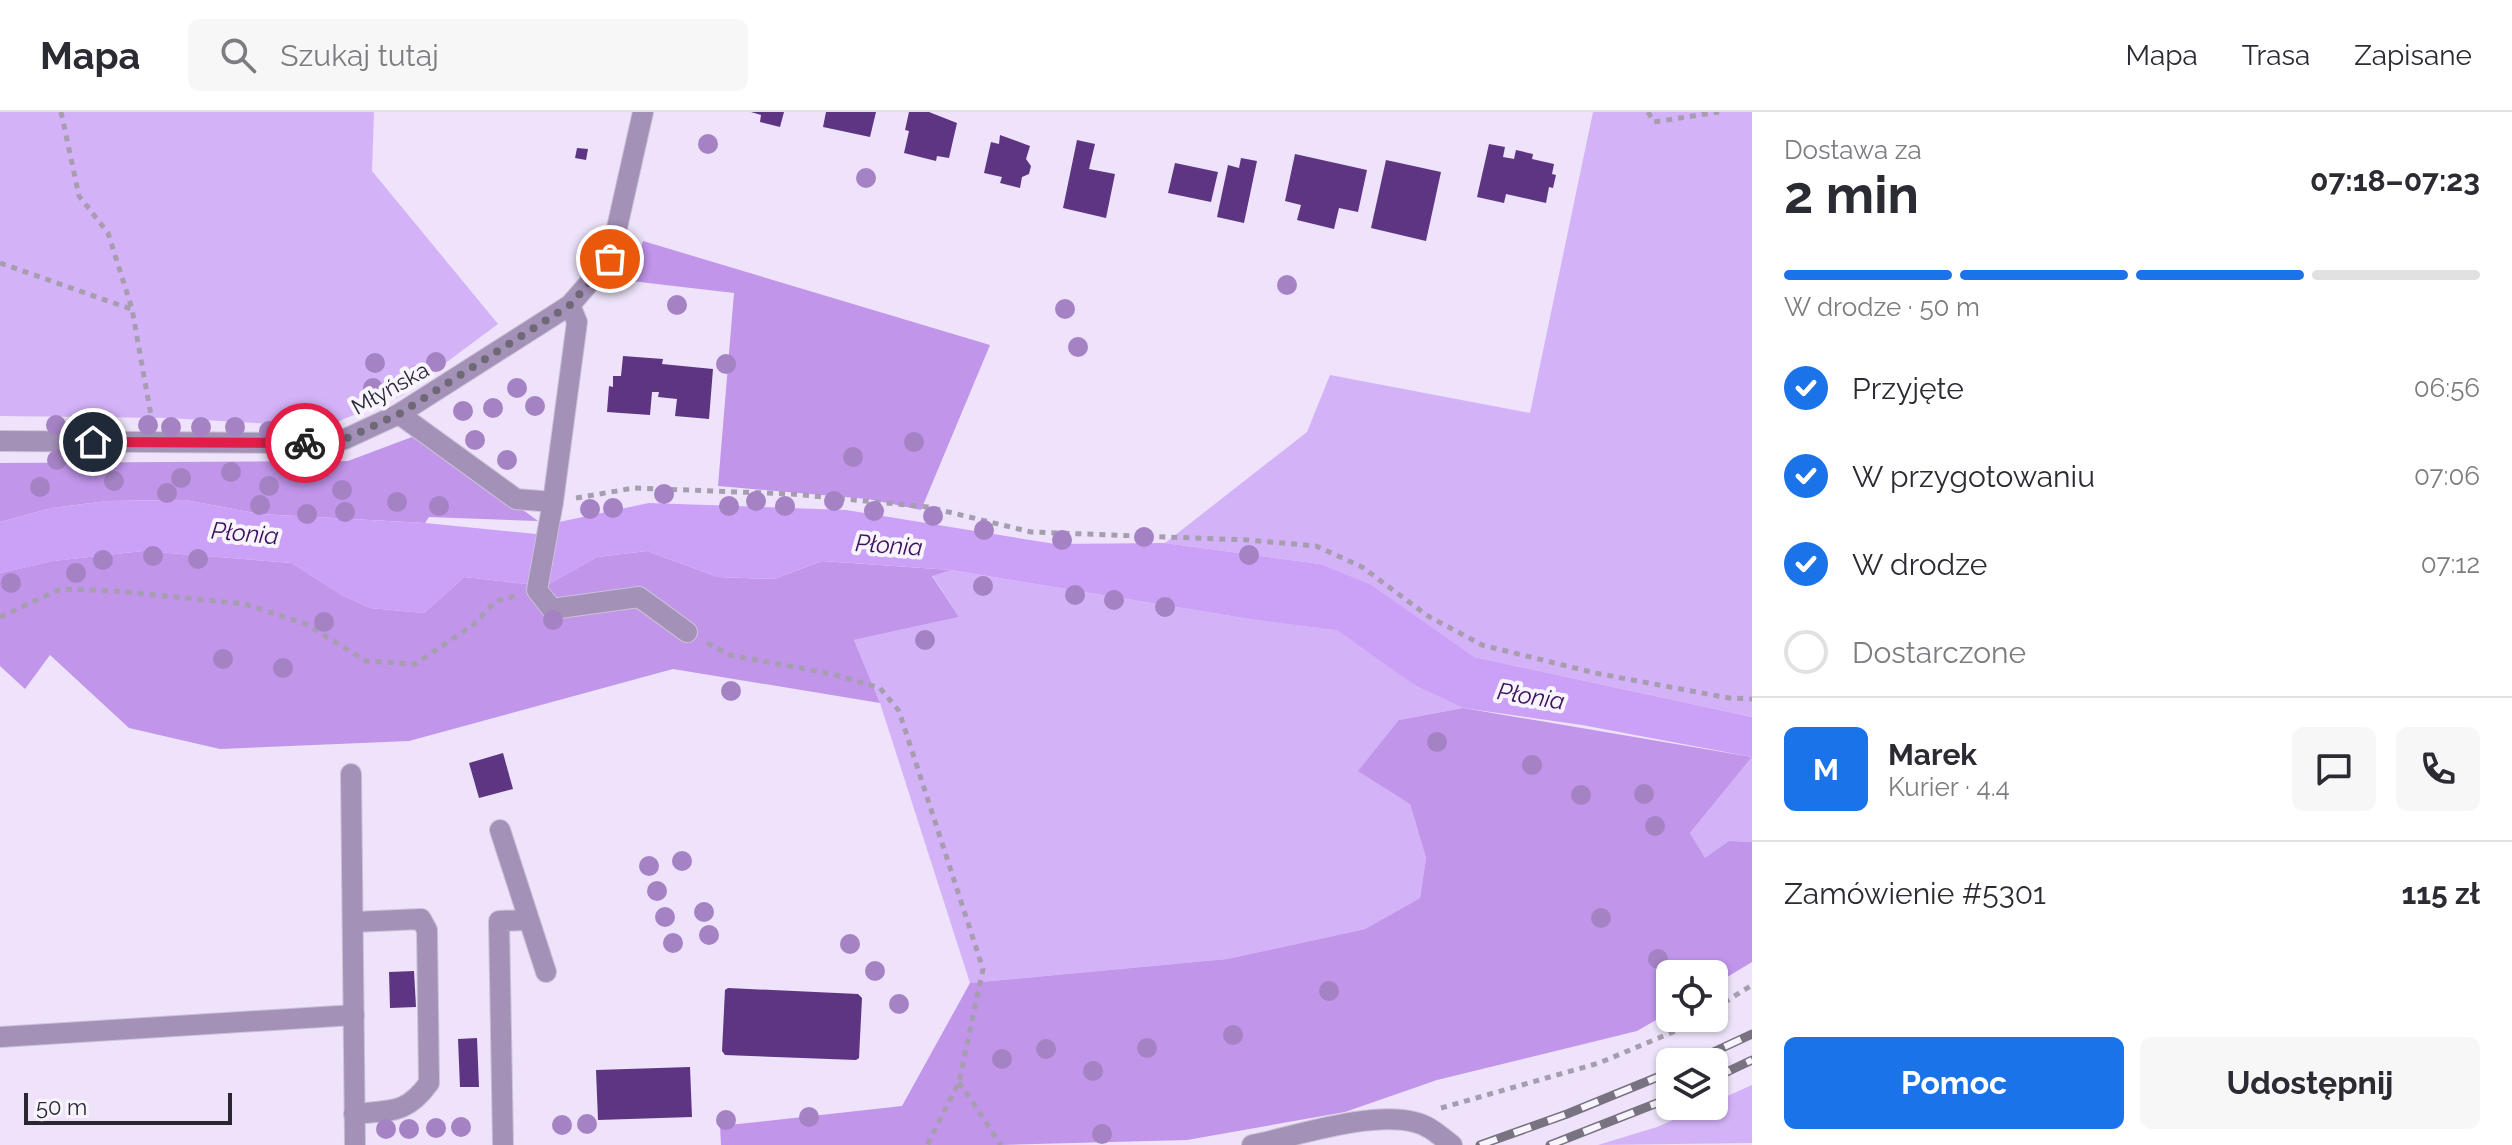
<!DOCTYPE html>
<html lang="pl">
<meta charset="utf-8">
<style>
:root{--surface:#fff;--page:#f7f7f7;--text:#2b2b33;--muted:#7c7c81;--line:#e1e1e2;--accent:#1a73e8}
body{margin:0;font-family:Raleway,sans-serif;background:var(--page);color:var(--text);height:100vh;display:flex;flex-direction:column;font-size:30px;white-space:nowrap}
*{box-sizing:border-box;margin:0}
p{font-size:26px;color:var(--muted)}
.icon{flex:none;width:44px;height:44px;fill:none;stroke:currentColor;stroke-width:2;stroke-linecap:round;stroke-linejoin:round}
.map{position:relative;flex:1;overflow:hidden}
.side{display:flex;flex-direction:column;background:var(--surface);width:760px}
.side>*{flex:none}
.fabs{position:absolute;left:1656px;top:848px;display:grid;gap:16px}
.fabs a{display:grid;place-items:center;width:72px;height:72px;border-radius:12px;background:var(--surface);box-shadow:0 2px 6px #0004;font-size:40px}
.scale{position:absolute;left:24px;bottom:20px;width:208px;box-sizing:border-box;padding-left:8px;border:4px solid #2b2730;border-top:0;font-size:22px;line-height:28px;white-space:nowrap;color:#2b2730;-webkit-text-stroke:6px #f8f4fd;paint-order:stroke}
.pin{position:absolute;display:grid;place-items:center;width:68px;height:68px;color:#fff;margin:-34px;border:4px solid #fff;border-radius:50%;box-shadow:0 2px 8px #0007}
.courier{position:absolute;display:grid;place-items:center;width:80px;height:80px;margin:-40px;border:6px solid #e11d48;border-radius:50%;background:#fff;color:#222;box-shadow:0 2px 10px #0007}
.head em{font-style:normal;font-weight:700}
.head div{display:flex;flex-direction:column-reverse}
.head{display:flex;align-items:center;justify-content:space-between;height:136px;padding:0 32px}
h1{font-size:52px;font-weight:700;line-height:60px}
.bar{display:grid;grid-template-columns:repeat(4,1fr);gap:12px 8px;align-content:center;height:96px;padding:0 32px}
.bar i{height:10px;border-radius:6px;background:var(--line)}
.bar .current{background:var(--accent)}
.bar p{grid-column:span 4}
.line{display:flex;align-items:center;gap:20px;padding:0 32px;border-top:2px solid var(--line)}
.line div{flex:1}
.round{display:grid;place-items:center;flex:none;width:84px;height:84px;border-radius:12px;background:var(--page)}
ol{padding:0 32px;list-style:none}
li{display:flex;align-items:center;gap:24px;height:88px}
li p{margin-inline-start:auto}
li .icon{padding:8px;border-radius:50%;background:var(--accent);color:#fff;stroke-width:4}
li:last-child{color:var(--muted)}
li i{width:44px;height:44px;border:4px solid var(--line);border-radius:50%}
.cta{display:flex;gap:16px;margin-top:auto;padding:16px 32px}
.cta a{flex:1;height:92px;border-radius:12px;background:var(--accent);color:#fff;font-size:32px;font-weight:700;line-height:92px;text-align:center}
.cta a+a{background:var(--page);color:var(--text)}
header{display:flex;align-items:center;gap:48px;box-sizing:border-box;height:112px;padding:0 40px;background:var(--surface);border-bottom:2px solid var(--line)}
header strong{font-size:38px}
nav{display:flex;gap:44px;margin-inline-start:auto;font-size:28px}
.search{width:560px;height:72px;background:var(--page);display:flex;align-items:center;gap:20px;box-sizing:border-box;padding:0 28px;border-radius:12px;color:var(--muted);font-size:30px}
main{display:flex;flex:1;min-height:0}
.map>svg:first-child{display:block}
.green{fill:#d4b2f8}
.forest{fill:#c095ea}
.water{fill:#cba0f7}
.building{fill:#5e3582}
.lines{fill:none;stroke-linecap:round;stroke-linejoin:round}
.minor-casing{stroke:#cbc1d6;stroke-width:22}
.path{stroke:#a69eaf;stroke-width:5;stroke-dasharray:6 6;stroke-linecap:butt}
.minor{stroke:#a391b7;stroke-width:20}
.rail-casing{stroke:#797280;stroke-width:9}
.rail{stroke:#f8f4fd;stroke-width:6;stroke-dasharray:18;stroke-linecap:butt}
.tree{fill:#a582c3}
.done{stroke:#6f6977;stroke-width:8;stroke-dasharray:0 14.4}
.route{stroke:#e11d48;stroke-width:10}
.labels{text-anchor:middle;dominant-baseline:central;stroke-width:8;stroke-linejoin:round;paint-order:stroke}
.street-label{font-size:22px;fill:#2b2730;stroke:#f8f4fd}
.water-label{font-size:24px;font-style:italic;fill:#3e125d;stroke:#f8f4fd}
</style>
<header>
<strong>Mapa</strong>
<div class="search"><svg class="icon" aria-label="search" viewBox="0 0 24 24"><circle cx="10" cy="10" r="6"/><path d="M15 15l6 6"/></svg>Szukaj tutaj</div>
<nav><a>Mapa</a><a>Trasa</a><a>Zapisane</a></nav>
</header>
<main>
<div class="map">
<svg width="1752" height="1033" viewBox="0 0 1752 1033">
<rect width="100%" height="100%" fill="#eee3fa"/>
<g class="green">
<path d="M0,0h374l-2,59 126,153 -97,72 -77,31 -156,-9 -168,-2z"/>
<path d="M1593,0h159v605l-278,-60 -154,-93 -155,-21 142,-111 23,-57 200,38z"/>
<path d="M951,458l292,48 91,7 82,61 47,22 -64,12 11,84 16,54 -6,40 -55,31 -138,30 -257,24 -90,-280 -26,-63 105,-23 -27,-42z"/>
<path d="M1752,645v85l-23,-1 -24,18 -15,-26z"/>
<path d="M1752,973v58l-154,2 59,-18 48,-21h9v-4z"/>
</g>
<g class="forest">
<path d="M643,129l347,104 -69,165 -53,-11 -150,-13 16,-193 -103,-12 1,-10z"/>
<path d="M420,322l118,87 -109,-4 -4,6 -165,-9 -75,-14 -78,1 -55,7 -52,14v-59l348,-2z"/>
<path d="M143,439l149,12 48,31 30,14 54,5 40,-36 81,9 52,-29 50,-6 71,26 56,2 48,-18 129,9 -19,6 27,41 -105,23 26,63 -207,-34 -264,72 -189,8 -91,-21 -79,-73 -25,34 -25,-23v-93l53,-12z"/>
<path d="M1463,596l289,49 -62,76 15,25 24,-17 23,1v120l-38,23v-11h-44v38l-33,19 -200,49 -92,32 -158,28 -185,5h-281l-1,-19 182,-20 68,-123 257,-24 138,-30 55,-31 6,-40 -16,-54 -52,-33 41,-51z"/>
</g>
<path class="water" d="M185,388l75,14 165,9 111,11 23,-12 90,-19 197,7 209,34 110,-1 155,21 51,21 103,72 278,60v40l-170,-32 -119,-17 -47,-22 -79,-56 -94,-12 -292,-48 -129,-9 -48,18 -56,-2 -71,-26 -50,6 -52,29 -81,-9 -40,36 -54,-5 -30,-14 -48,-31 -149,-12 -89,10 -54,12v-51l52,-14 55,-7z"/>
<g class="building">
<path d="M751,0h33l-4,15 -20,-5 1,-7z"/>
<path d="M826,0h50l-6,25 -47,-10z"/>
<path d="M909,0h20l28,11 -8,35 -12,-2 -1,5 -32,-8 5,-22 -4,-1z"/>
<path d="M1000,23l30,11 -4,13 5,7 -2,8 -7,3 -2,11 -20,-5 2,-6 -18,-4 7,-31 8,2z"/>
<path d="M1077,28l18,4 -6,25 26,5 -9,44 -43,-10z"/>
<path d="M1489,32l16,3 -2,10 11,2 2,-9 17,4 -1,5 22,5 -2,10 4,1 -3,13 -4,-1 -3,16 -40,-9 -2,9 -27,-6z"/>
<path d="M577,36l11,1 -2,11 -11,-2z"/>
<path d="M1295,42l72,16 -9,42 -19,-4 -5,21 -37,-9 4,-15 -16,-4z"/>
<path d="M1241,46l16,3 -13,62 -27,-6 11,-52 11,3z"/>
<path d="M1386,48l55,12 -15,69 -55,-13z"/>
<path d="M1175,51l43,9 -7,30 -43,-9z"/>
<path d="M623,244l40,3 -1,5 51,5 -4,50 -34,-3 2,-17 -19,-2 1,-5h-7l-2,23 -43,-3 2,-26 4,1v-11h8z"/>
<path d="M503,641l10,36 -34,9 -10,-35z"/>
<path d="M414,859l2,36 -26,1 -1,-36z"/>
<path d="M728,876l130,6 4,4 -3,60 -3,2 -131,-5 -3,-4 3,-61z"/>
<path d="M477,926l2,49h-19l-2,-48z"/>
<path d="M690,955l2,50 -94,3 -2,-50z"/>
</g>
<g class="lines">
<g class="minor-casing">
<g id="minor">
<path d="M570,193l7,17 -24,180 -16,88 15,19 87,-12 48,35"/>
<path d="M399,302l117,85 37,3"/>
<path d="M0,329l311,2 34,-4 54,-25 171,-109 40,-46 33,-147"/>
<path d="M351,662l4,371"/>
<path d="M500,718l46,142"/>
<path d="M354,810l67,-3 6,11 2,153c-23,32 -39,27 -75,31"/>
<path d="M0,925l354,-22"/>
<path d="M503,1033l-4,-224 29,-1"/>
<path d="M1252,1033c45,-9 118,-34 162,-23 15,3 26,14 38,23"/>
</g>
</g>
<g class="path">
<path d="M61,0l18,84 29,37 24,76 20,112"/>
<path d="M1648,0l6,10 65,-10"/>
<path d="M0,151l131,46"/>
<path d="M576,386l58,-10 158,6 136,13 103,25 217,8 68,6 46,21 66,49 54,29 113,28 134,25 23,1"/>
<path d="M0,505l61,-28 55,2 129,13 61,20 60,37 49,3 58,-39 23,-24 19,-5"/>
<path d="M707,531l23,12 102,19 48,14 19,23 84,258 -24,113 -32,63"/>
<path d="M1714,897l38,-24"/>
<path d="M959,970l42,63"/>
<path d="M1441,996l158,-45 74,-31 25,-14"/>
</g>
<use href="#minor" class="minor"/>
<g class="rail-casing">
<g id="rail">
<path d="M1692,950l60,-28"/>
<path d="M1714,966l38,-18"/>
<path d="M1480,1033l87,-31 103,-42"/>
<path d="M1550,1033l120,-47"/>
</g>
</g>
<use href="#rail" class="rail"/>
</g>
<g class="tree">
<circle cx="708" cy="32" r="10"/>
<circle cx="866" cy="66" r="10"/>
<circle cx="1287" cy="173" r="10"/>
<circle cx="677" cy="193" r="10"/>
<circle cx="1065" cy="197" r="10"/>
<circle cx="1078" cy="235" r="10"/>
<circle cx="436" cy="250" r="10"/>
<circle cx="375" cy="251" r="10"/>
<circle cx="726" cy="252" r="10"/>
<circle cx="417" cy="263" r="10"/>
<circle cx="373" cy="276" r="10"/>
<circle cx="517" cy="276" r="10"/>
<circle cx="535" cy="294" r="10"/>
<circle cx="493" cy="296" r="10"/>
<circle cx="463" cy="299" r="10"/>
<circle cx="56" cy="313" r="10"/>
<circle cx="148" cy="313" r="10"/>
<circle cx="171" cy="315" r="10"/>
<circle cx="201" cy="315" r="10"/>
<circle cx="235" cy="315" r="10"/>
<circle cx="269" cy="319" r="10"/>
<circle cx="475" cy="328" r="10"/>
<circle cx="914" cy="330" r="10"/>
<circle cx="853" cy="345" r="10"/>
<circle cx="57" cy="348" r="10"/>
<circle cx="507" cy="348" r="10"/>
<circle cx="303" cy="359" r="10"/>
<circle cx="231" cy="360" r="10"/>
<circle cx="181" cy="366" r="10"/>
<circle cx="114" cy="369" r="10"/>
<circle cx="269" cy="374" r="10"/>
<circle cx="40" cy="375" r="10"/>
<circle cx="342" cy="378" r="10"/>
<circle cx="167" cy="381" r="10"/>
<circle cx="664" cy="382" r="10"/>
<circle cx="756" cy="389" r="10"/>
<circle cx="834" cy="389" r="10"/>
<circle cx="397" cy="390" r="10"/>
<circle cx="260" cy="393" r="10"/>
<circle cx="439" cy="394" r="10"/>
<circle cx="729" cy="394" r="10"/>
<circle cx="785" cy="394" r="10"/>
<circle cx="613" cy="396" r="10"/>
<circle cx="590" cy="397" r="10"/>
<circle cx="874" cy="399" r="10"/>
<circle cx="345" cy="400" r="10"/>
<circle cx="307" cy="402" r="10"/>
<circle cx="933" cy="404" r="10"/>
<circle cx="984" cy="418" r="10"/>
<circle cx="1144" cy="425" r="10"/>
<circle cx="1062" cy="428" r="10"/>
<circle cx="1249" cy="443" r="10"/>
<circle cx="153" cy="444" r="10"/>
<circle cx="198" cy="447" r="10"/>
<circle cx="103" cy="448" r="10"/>
<circle cx="76" cy="461" r="10"/>
<circle cx="11" cy="471" r="10"/>
<circle cx="983" cy="474" r="10"/>
<circle cx="1075" cy="483" r="10"/>
<circle cx="1114" cy="488" r="10"/>
<circle cx="1165" cy="495" r="10"/>
<circle cx="553" cy="508" r="10"/>
<circle cx="324" cy="510" r="10"/>
<circle cx="925" cy="528" r="10"/>
<circle cx="223" cy="547" r="10"/>
<circle cx="283" cy="556" r="10"/>
<circle cx="731" cy="579" r="10"/>
<circle cx="1437" cy="630" r="10"/>
<circle cx="1532" cy="653" r="10"/>
<circle cx="1644" cy="682" r="10"/>
<circle cx="1581" cy="683" r="10"/>
<circle cx="1655" cy="714" r="10"/>
<circle cx="682" cy="749" r="10"/>
<circle cx="649" cy="754" r="10"/>
<circle cx="657" cy="779" r="10"/>
<circle cx="704" cy="800" r="10"/>
<circle cx="665" cy="805" r="10"/>
<circle cx="1601" cy="806" r="10"/>
<circle cx="709" cy="823" r="10"/>
<circle cx="673" cy="831" r="10"/>
<circle cx="850" cy="832" r="10"/>
<circle cx="1658" cy="847" r="10"/>
<circle cx="875" cy="859" r="10"/>
<circle cx="1329" cy="879" r="10"/>
<circle cx="899" cy="892" r="10"/>
<circle cx="1233" cy="923" r="10"/>
<circle cx="1147" cy="936" r="10"/>
<circle cx="1046" cy="937" r="10"/>
<circle cx="1002" cy="947" r="10"/>
<circle cx="1093" cy="959" r="10"/>
<circle cx="809" cy="1005" r="10"/>
<circle cx="726" cy="1008" r="10"/>
<circle cx="587" cy="1012" r="10"/>
<circle cx="562" cy="1013" r="10"/>
<circle cx="461" cy="1015" r="10"/>
<circle cx="436" cy="1016" r="10"/>
<circle cx="386" cy="1017" r="10"/>
<circle cx="409" cy="1017" r="10"/>
<circle cx="1102" cy="1022" r="10"/>
</g>
<g class="lines">
<path class="done" d="M305,331l40,-4 54,-25 171,-109 40,-46"/>
<path class="route" d="M93,330l212,1"/>
</g>
<g class="labels">
<g class="street-label">
<text transform="translate(390 276) rotate(-29)">Młyńska</text>
</g>
<g class="water-label">
<text transform="translate(245 421) rotate(5)">Płonia</text>
<text transform="translate(889 433) rotate(4)">Płonia</text>
<text transform="translate(1531 584) rotate(9)">Płonia</text>
</g>
</g>
</svg>
<div class="fabs">
<a><svg class="icon" aria-label="locate" viewBox="0 0 24 24"><circle cx="12" cy="12" r="6"/><path d="M12 2v4M12 18v4M2 12h4M18 12h4"/></svg></a>
<a><svg class="icon" aria-label="layers" viewBox="0 0 24 24"><path d="M12 4l9 5-9 5-9-5zM3 14l9 5 9-5"/></svg></a>
</div>
<div class="scale">50 m</div>
<div class="pin" style="left:610px;top:147px;background:#ea580c"><svg class="icon" aria-label="bag" viewBox="0 0 24 24"><path d="M5 8h14l-1 12H6zM9 8a3 3 0 0 1 6 0"/></svg></div>
<div class="pin" style="left:93px;top:330px;background:#1f2937"><svg class="icon" aria-label="home" viewBox="0 0 24 24"><path d="M3 11l9-7 9 7M6 9v11h12V9"/></svg></div>
<div class="courier" style="left:305px;top:331px"><svg class="icon" aria-label="bike" viewBox="0 0 24 24"><circle cx="6" cy="16" r="4"/><circle cx="18" cy="16" r="4"/><path d="M6 16l4-8h5l3 8M10 8l3 8H6M13 5h3"/></svg></div>
</div>
<section class="side">
<div class="head"><div><h1>2 min</h1><p>Dostawa za</p></div><em>07:18–07:23</em></div>
<div class="bar"><i class="current"></i><i class="current"></i><i class="current"></i><i></i><p>W drodze · 50 m</p></div>
<ol>
<li><svg class="icon" aria-label="check" viewBox="0 0 24 24"><path d="M5 12l5 5 9-10"/></svg>Przyjęte<p>06:56</p></li>
<li><svg class="icon" aria-label="check" viewBox="0 0 24 24"><path d="M5 12l5 5 9-10"/></svg>W przygotowaniu<p>07:06</p></li>
<li><svg class="icon" aria-label="check" viewBox="0 0 24 24"><path d="M5 12l5 5 9-10"/></svg>W drodze<p>07:12</p></li>
<li><i></i>Dostarczone</li>
</ol>
<div class="line" style="height:144px"><b class="round" style="background:var(--accent);color:#fff">M</b><div><b>Marek</b><p>Kurier · 4.4</p></div><a class="round"><svg class="icon" aria-label="chat" viewBox="0 0 24 24"><path d="M4 5h16v11H9l-5 4z"/></svg></a><a class="round"><svg class="icon" aria-label="phone" viewBox="0 0 24 24"><path d="M5 4h4l2 5-3 2q2 4 5 5l2-3 5 2v4C11 20 4 13 5 4z"/></svg></a></div>
<div class="line" style="height:104px"><div>Zamówienie #5301</div><b>115 zł</b></div>
<div class="cta"><a>Pomoc</a><a>Udostępnij</a></div>
</section>
</main>
